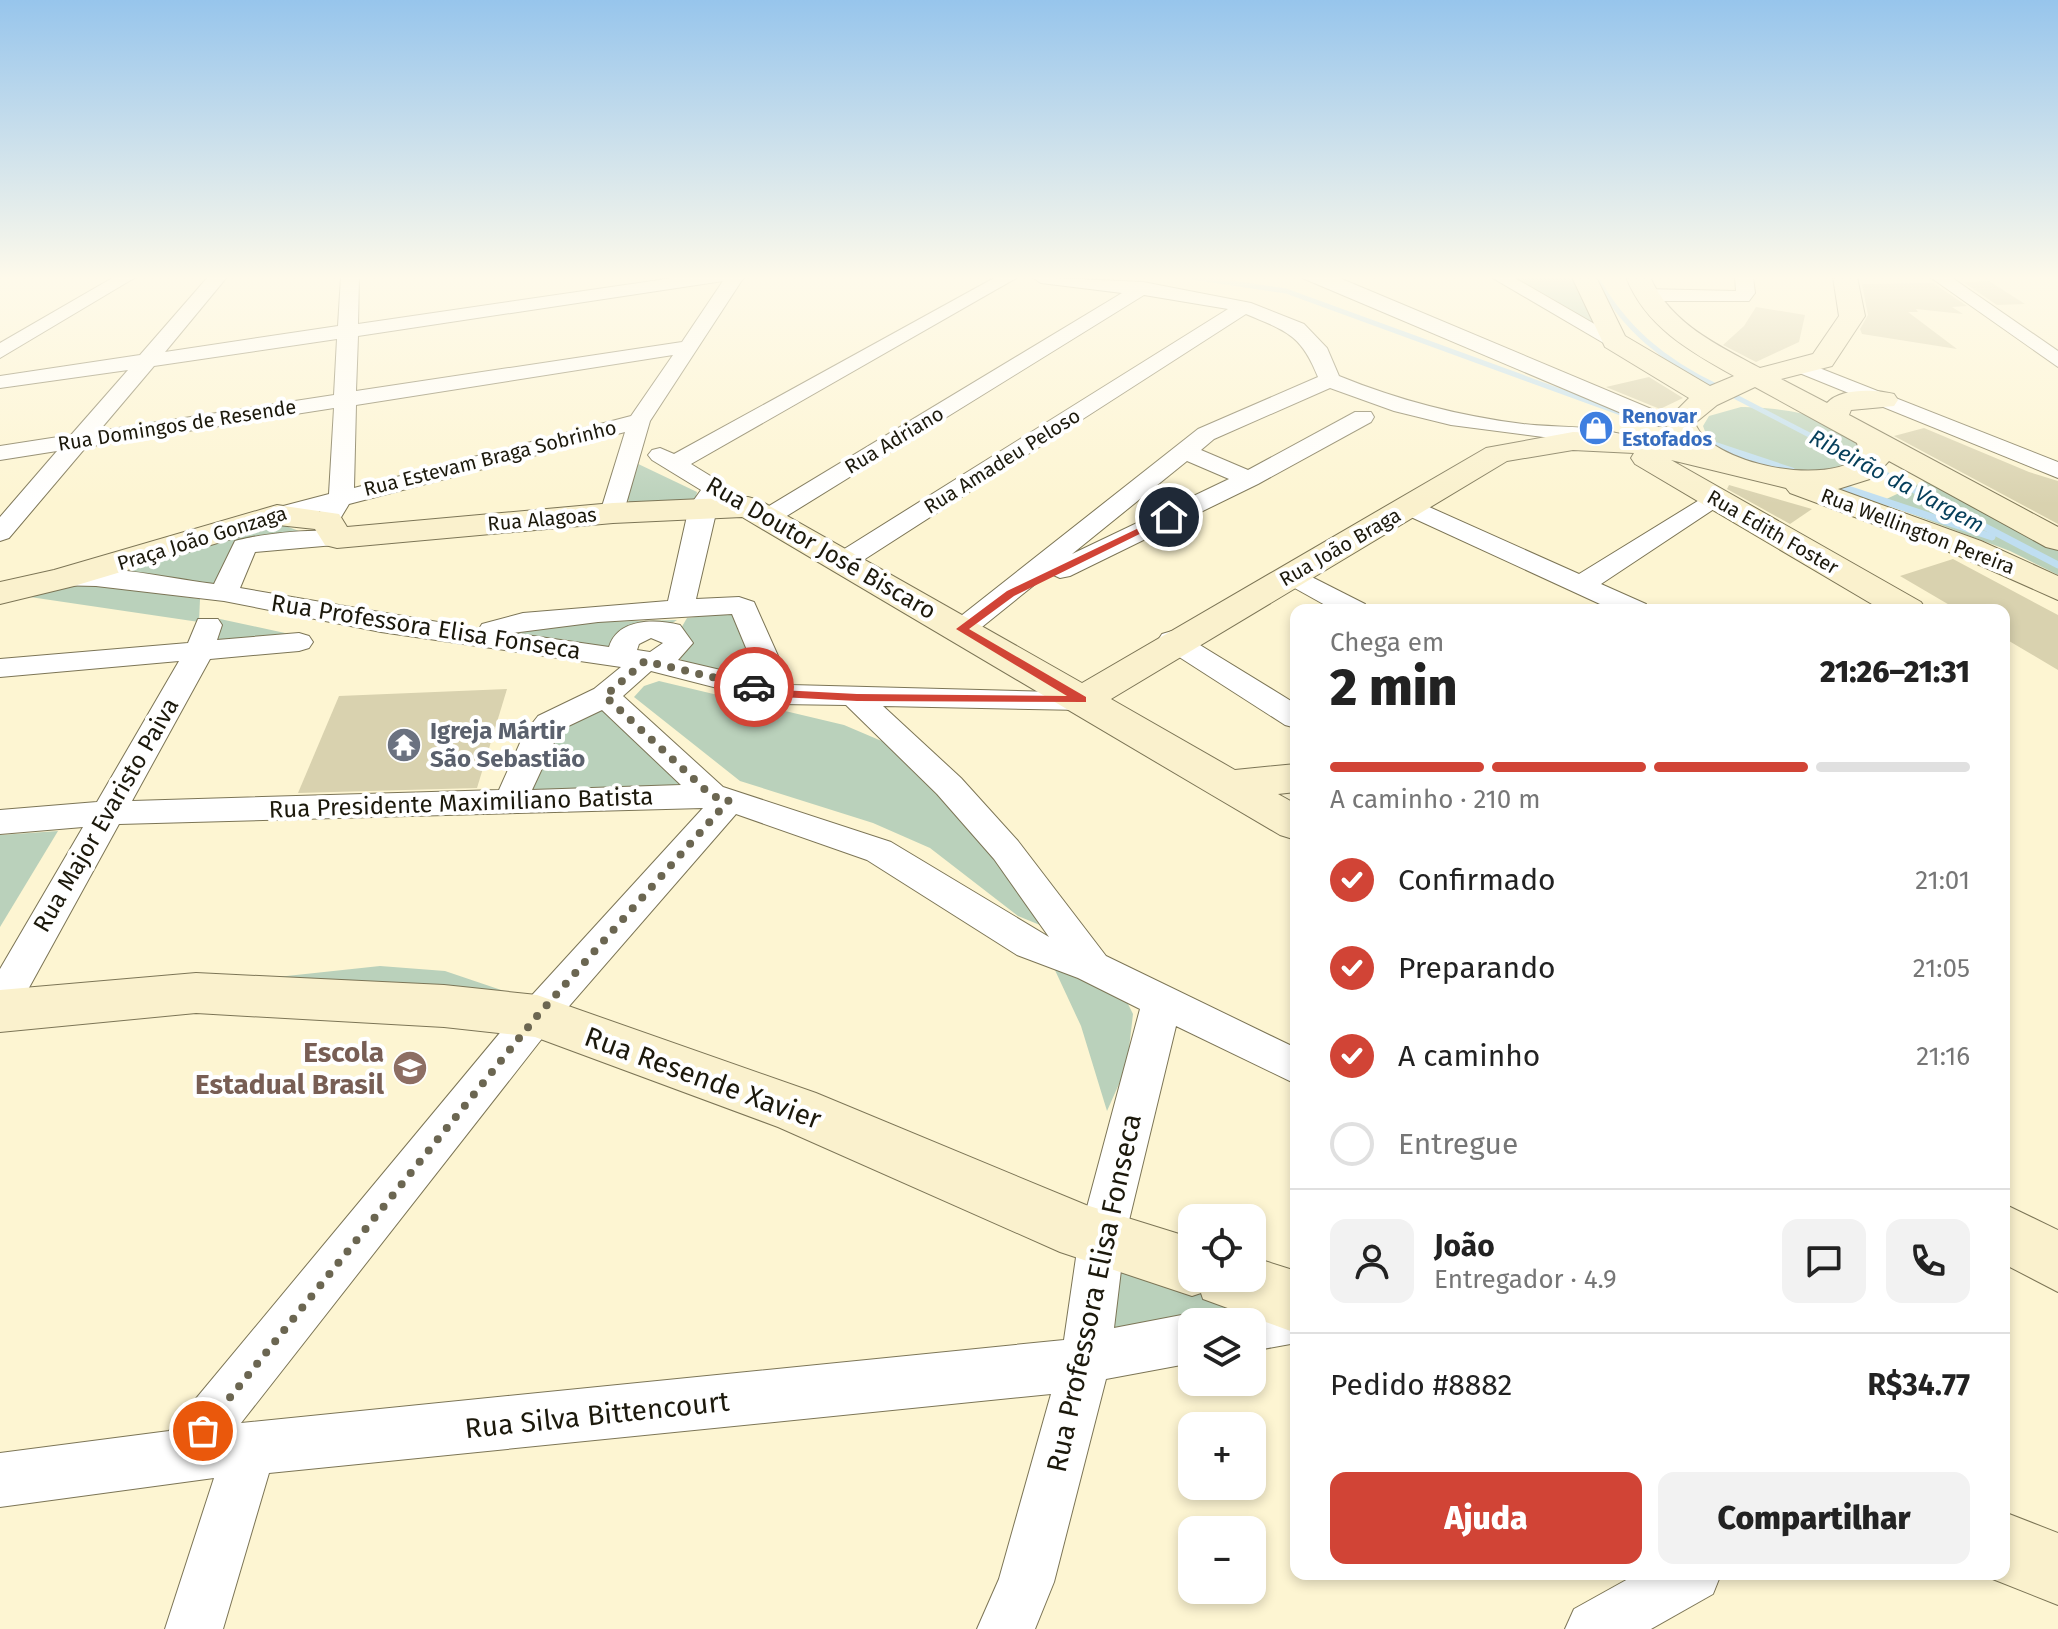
<!DOCTYPE html>
<html lang="pt">
<meta charset="utf-8">
<style>
:root{--surface:#fff;--page:#f2f2f2;--text:#222;--muted:#767676;--line:#e0e0e0;--accent:#d14436}
body{margin:0;font-family:"Fira Sans",sans-serif;background:var(--page);color:var(--text);height:100vh;display:flex;flex-direction:column;font-size:30px;white-space:nowrap}
*{box-sizing:border-box;margin:0}
p{font-size:26px;color:var(--muted)}
.icon{flex:none;width:44px;height:44px;fill:none;stroke:currentColor;stroke-width:2;stroke-linecap:round;stroke-linejoin:round}
.map{position:relative;flex:1;overflow:hidden}
.sheet{position:absolute;left:1290px;top:604px;width:720px;height:976px;display:flex;flex-direction:column;background:var(--surface);border-radius:16px;box-shadow:0 4px 12px #0003}
.sheet>*{flex:none}
.controls{position:absolute;left:1178px;top:1204px;display:grid;gap:16px}
.controls a{display:grid;place-items:center;width:88px;height:88px;border-radius:16px;background:var(--surface);box-shadow:0 4px 12px #0003;font-size:40px}
.pin{position:absolute;display:grid;place-items:center;width:68px;height:68px;color:#fff;margin:-34px;border:4px solid #fff;border-radius:50%;box-shadow:0 2px 8px #0007}
.courier{position:absolute;display:grid;place-items:center;width:80px;height:80px;margin:-40px;border:6px solid #d14436;border-radius:50%;background:#fff;color:#222;box-shadow:0 2px 10px #0007}
.overview em{font-style:normal;font-weight:800}
.overview div{display:flex;flex-direction:column-reverse}
.overview{display:flex;align-items:center;justify-content:space-between;height:136px;padding:0 40px}
h1{font-size:52px;font-weight:800;line-height:60px}
.bar{display:grid;grid-template-columns:repeat(4,1fr);gap:12px 8px;align-content:center;height:96px;padding:0 40px}
.bar i{height:10px;border-radius:6px;background:var(--line)}
.bar .on{background:var(--accent)}
.bar p{grid-column:span 4}
.line{display:flex;align-items:center;gap:20px;padding:0 40px;border-top:2px solid var(--line)}
.line div{flex:1}
.round{display:grid;place-items:center;flex:none;width:84px;height:84px;border-radius:16px;background:var(--page)}
ol{padding:0 40px;list-style:none}
li{display:flex;align-items:center;gap:24px;height:88px}
li p{margin-inline-start:auto}
li .icon{padding:8px;border-radius:50%;background:var(--accent);color:#fff;stroke-width:4}
li:last-child{color:var(--muted)}
li i{width:44px;height:44px;border:4px solid var(--line);border-radius:50%}
.button{display:flex;gap:16px;margin-top:auto;padding:16px 40px}
.button a{flex:1;height:92px;border-radius:16px;background:var(--accent);color:#fff;font-size:32px;font-weight:800;line-height:92px;text-align:center}
.button a+a{background:var(--page);color:var(--text)}
.map>svg:first-child{display:block}
.green{fill:#bad1bb}
.lines{fill:none;stroke-linecap:round;stroke-linejoin:round}
.stream-far1{stroke:#bfdef1;stroke-width:5}
.stream{stroke:#bfdef1;stroke-width:7}
.building{fill:#d9d2af}
.street-casing{stroke:#7c7556;stroke-width:2}
.secondary-casing{stroke:#7c7556;stroke-width:2}
.street{fill:#fff;fill-rule:evenodd}
.secondary{fill:#faf1cd;fill-rule:evenodd}
.route{fill:#d14436}
.done{stroke:#6b6651;stroke-width:8;stroke-dasharray:0 14.4}
.labels{text-anchor:middle;dominant-baseline:central;stroke-width:8;stroke-linejoin:round;paint-order:stroke}
.far-shop-label{font-size:20px;font-weight:bold;fill:#366cbe;stroke:#fff;text-anchor:start}
.far-street-label{font-size:20px;fill:#1c190c;stroke:#fff}
.far-water-label{font-size:22px;font-style:italic;fill:#063f5b;stroke:#fff}
.street-label{font-size:24px;fill:#1c190c;stroke:#fff}
.worship-label{font-size:24px;font-weight:bold;fill:#5b616d;stroke:#fff;text-anchor:start}
.near-education-label{font-size:28px;font-weight:bold;fill:#785e54;stroke:#fff;text-anchor:end}
.near-street-label{font-size:28px;fill:#1c190c;stroke:#fff}
</style>
<div class="map">
<svg width="2058" height="1629" viewBox="0 0 2058 1629">
<rect width="100%" height="100%" fill="#fdf5d2"/>
<g class="green">
<path d="M1507,277h65l24,51z"/>
<path d="M1741,407c32,0 91,7 114,30 5,5 8,17 11,23 -8,5 -19,14 -28,15 -36,4 -123,-9 -135,-49l6,-10z"/>
<path d="M632,461l65,31 -2,10 -64,5 -4,-10z"/>
<path d="M1929,479l129,72v24l-48,-24 -130,-49z"/>
<path d="M275,522l32,12 -71,7 -19,44 -88,-12 13,-12z"/>
<path d="M85,583l115,16 -1,23 -169,-25z"/>
<path d="M742,611l22,82 -81,-30 -10,-21 14,-24z"/>
<path d="M220,619l88,19 -105,10z"/>
<path d="M677,620l-29,19 -25,7 -17,19 -121,-26 12,-5 100,-12z"/>
<path d="M659,681l185,44 40,17 64,56 109,134 -39,-16 -88,-68 -57,-25 -133,-42 -106,-84 10,-11z"/>
<path d="M603,703l96,88 -179,4 26,-61z"/>
<path d="M58,831l-58,96v-92z"/>
<path d="M380,966l65,5 89,30 -359,-13z"/>
<path d="M1054,968l66,20 13,26 -6,52 -20,45 -26,-85z"/>
<path d="M1108,1250l93,28 47,44h-56l-99,29z"/>
</g>
<g class="lines">
<g class="stream-far1">
<path d="M1192,277l94,14 351,128"/>
<path d="M1596,277c28,52 69,85 122,110"/>
<path d="M1736,397l83,43"/>
</g>
<g class="stream">
<path d="M1815,438l243,127"/>
<path d="M1708,443l84,28"/>
<path d="M1836,485l156,52"/>
</g>
</g>
<g class="building">
<path d="M1989,281l36,23 -28,1 -34,-23z"/>
<path d="M1933,283l34,23 -15,1 11,7 -47,-5 2,3h-10l49,37 -95,-15 -2,-5 8,-14 -6,-31z"/>
<path d="M1756,307l49,8 -6,27 -43,20 -33,-17 21,-19z"/>
<path d="M1649,377l34,21 -23,11 -54,-22z"/>
<path d="M1924,428l105,44 29,9v43l-164,-88z"/>
<path d="M1729,485l83,24 -22,15 -63,-35z"/>
<path d="M1953,559l105,56v55l-54,-32v-28h-46l-58,-34z"/>
<path d="M507,689l-30,99 -179,5 41,-97z"/>
</g>
<g class="lines">
<g class="street-casing">
<g id="street">
<path d="M114,277h22l-136,81v-15z"/>
<path d="M208,277h19l-62,75 173,-26 3,-49h18l-1,47 322,-47h64l-94,144 -28,97h-18l-4,-5 25,-81 -276,72 -9,15h-18l-2,-8 -43,12 -9,-3 -4,-5 4,-5 61,-16 5,-86 -248,39 -77,91 -9,3v-24l57,-66 -57,9v-14l71,-11 57,-65 -128,18v-12l140,-21zM723,281l-41,61 -326,49 2,-55zM337,339l-3,56 -235,36 55,-65zM673,355l-42,61 -277,72 2,-83z"/>
<path d="M996,277h22l-327,187 70,43 -13,8 -29,-15 -23,99 43,-2 15,5 37,83 302,8 4,7 -4,7 -11,3 -199,-4 78,72 57,63 88,115 190,92v36l-120,-58 -51,211 -11,91 78,-15 18,9h-18v41l-86,16 -52,203 -19,47h-58l22,-50 52,-185 -782,79 -46,156h-58l49,-151 -214,29v-54l169,-22 354,-426 180,-197 -584,16 -105,191 -14,5v-51l83,-142 -83,7v-24l97,-8 82,-141 -179,16v-18l188,-16 10,-24h20l4,6 -5,15 82,-7 10,3 4,6 -4,6 -10,3 -89,8 -78,142 367,-11 25,-56 14,-18 56,-27 27,-22 -240,-35 -157,-31 -128,-15 -44,-1 -4,-6 4,-6c50,-12 112,5 162,11l21,-43c18,-6 104,-18 115,-3l-4,6 -91,8 -15,36 239,41 3,-5 41,-11 145,-12 21,-94 12,-17 -49,-30 -4,-5 4,-5 8,-2 14,6zM732,614l27,65 -81,-19 15,-17 -13,-18c-25,-6 -62,-7 -71,22l-97,-14 86,-11zM651,638l12,5 -13,9 -13,-2 2,-6zM651,671l129,33 66,1 91,89 57,65 55,78 -158,-95 -168,-55 -100,-91zM602,710l79,75 -149,5 28,-60zM736,814l131,46 150,95 61,23 62,31 -61,228 -15,103 -823,83 310,-396z"/>
<path d="M1032,277l111,5 108,21 53,21 23,24 12,28c59,24 120,40 184,48 33,4 65,1 97,10l4,5 -12,7 -161,-21 -57,-14 -64,-23 -116,51 -13,11 47,20 107,-58h16l3,5 -3,5 -113,62 -188,92 -10,2 -11,-5 -77,62h-20l-4,-6 4,-6 246,-194 120,-52c-17,-43 -32,-46 -72,-63l-395,254h-18l-4,-6 4,-6 395,-247 -84,-14 -367,227h-18l-4,-5 4,-5 363,-219 -81,-10zM1187,461l42,18 -157,75z"/>
<path d="M1300,277h37l331,139 3,5 -3,5h-16z"/>
<path d="M1491,277h22l111,64 -10,6 -7,-2z"/>
<path d="M1735,277h18l2,16 -6,8h-105l-9,-6 9,-6 92,2z"/>
<path d="M1930,277h21l107,74v16z"/>
<path d="M1799,360l259,102v16l-266,-108 -3,-4 3,-4z"/>
<path d="M1714,491l9,2 3,5 -3,5 -122,81 45,20 4,6h-37l-213,-98 -4,-5 13,-8 9,3 161,72z"/>
<path d="M1292,567l73,37 4,6h-35l-52,-29 -4,-6 4,-6z"/>
<path d="M1172,631l10,3 114,70v24l-11,-3 -123,-79 -4,-6 4,-6z"/>
<path d="M1296,1295v48l-44,8v-29h-22l5,-12 17,-7z"/>
<path d="M1637,1574h84l-8,20 -62,35h-86l9,-20z"/>
</g>
</g>
<g class="secondary-casing">
<g id="secondary">
<path d="M1572,277h24l29,59 85,50 24,-10c-45,-25 -89,-50 -108,-99h24c20,46 67,68 110,91l53,-14 26,-38 -6,-39h24l8,39 -33,50 -51,13 46,24c13,-15 48,-14 67,-9l4,6 -4,6 -43,4 -2,5 209,112v23l-12,-3 -157,-86 -16,17 -35,11 143,52 77,35v24l-101,-45 -167,-62 -4,-5 -115,-28 250,142 5,8h-44l-247,-146 -4,-6 3,-5 -61,-3 -66,11 -396,238 124,71 61,-6v28l-18,2 18,10v36l-16,-5 -68,-40 -470,-278 -129,6 -276,25 -12,-3 -10,-16 -37,-4 -204,61 -74,18v-22l54,-12 223,-65 62,9 8,13 266,-24 135,-6 11,3 323,183 404,-235 87,-16 53,2 49,8 -10,-20 24,-24 -84,-51zM1755,387l102,56 3,13c-31,31 -149,9 -165,-33l22,-18z"/>
<path d="M196,973l248,12 93,10 279,98 270,112 106,33v40h60v-21l44,14v62l-93,-34 -2,-6 -9,3 -132,-44 -282,-125 -243,-90 -91,-10 -248,-14 -196,19v-42z"/>
<path d="M2004,1204l54,26v62l-54,-28z"/>
<path d="M2004,1512l54,21v72l-78,-31h24z"/>
</g>
</g>
<use href="#street" class="street"/>
<use href="#secondary" class="secondary"/>
</g>
<linearGradient id="sky" x2="0" y2="1"><stop stop-color="#97c5ec"/><stop offset="0.55" stop-color="#fefaeb"/><stop offset="1" stop-color="#fefaeb" stop-opacity="0"/></linearGradient>
<rect width="2058" height="505" fill="url(#sky)"/>
<path class="route" d="M1166,515l8,2 -160,79 -45,33 117,68v5l-229,-1 -77,-4 -32,-10 6,-4 26,7 77,4 210,2 -111,-67 51,-38z"/>
<g class="lines">
<path class="done" d="M203,1431l334,-415 192,-216 -17,-4 -107,-100 40,-35 109,26"/>
</g>
<defs>
<g id="shop-disc" transform="scale(1.8)"><circle r="9.5" fill="#3f7fe0" stroke="#fff"/><path d="M-5-2.5h2.3a2.7 3.5 0 0 1 5.4 0H5L5.5 6h-11ZM-1.5-2.5h3a1.5 2.3 0 0 0-3 0Z" fill="#fff"/></g>
<g id="temple-disc" transform="scale(1.8)"><circle r="9.5" fill="#6b7280" stroke="#fff"/><path d="M0-6L5-2H3V0L6.5 2.5H4V6H1.5V3h-3V6H-4V2.5H-6.5L-3 0V-2H-5Z" fill="#fff"/></g>
<g id="school-disc" transform="scale(1.8)"><circle r="9.5" fill="#8d6e63" stroke="#fff"/><path d="M0-5L7-2L0 1L-7-2ZM-4 1L0 2.5L4 1V4Q0 6-4 4Z" fill="#fff"/></g>
</defs>
<g fill-rule="evenodd">
<use href="#shop-disc" x="1596" y="428"/>
<use href="#temple-disc" x="404" y="745"/>
<use href="#school-disc" x="410" y="1068"/>
</g>
<g class="labels">
<g class="far-shop-label">
<text x="1622" y="416">Renovar<tspan x="1622" dy="23">Estofados</tspan></text>
</g>
<g class="far-street-label">
<text transform="translate(177 425) rotate(-9)">Rua Domingos de Resende</text>
<text transform="translate(894 440) rotate(-31)">Rua Adriano</text>
<text transform="translate(490 458) rotate(-14)">Rua Estevam Braga Sobrinho</text>
<text transform="translate(1002 461) rotate(-32)">Rua Amadeu Peloso</text>
<text transform="translate(542 519) rotate(-5)">Rua Alagoas</text>
<text transform="translate(1918 531) rotate(21)">Rua Wellington Pereira</text>
<text transform="translate(1773 532) rotate(30)">Rua Edith Foster</text>
<text transform="translate(202 538) rotate(-17)">Praça João Gonzaga</text>
<text transform="translate(1340 547) rotate(-30)">Rua João Braga</text>
</g>
<g class="far-water-label">
<text transform="translate(1897 481) rotate(28)">Ribeirão da Vargem</text>
</g>
<g class="street-label">
<text transform="translate(821 548) rotate(30)">Rua Doutor José Biscaro</text>
<text transform="translate(426 627) rotate(9)">Rua Professora Elisa Fonseca</text>
<text transform="translate(461 803) rotate(-2)">Rua Presidente Maximiliano Batista</text>
<text transform="translate(106 815) rotate(-60)">Rua Major Evaristo Paiva</text>
</g>
<g class="worship-label">
<text x="430" y="731">Igreja Mártir<tspan x="430" dy="28">São Sebastião</tspan></text>
</g>
<g class="near-education-label">
<text x="384" y="1052">Escola<tspan x="384" dy="32">Estadual Brasil</tspan></text>
</g>
<g class="near-street-label">
<text transform="translate(703 1078) rotate(20)">Rua Resende Xavier</text>
<text transform="translate(1094 1293) rotate(-78)">Rua Professora Elisa Fonseca</text>
<text transform="translate(597 1415) rotate(-6)">Rua Silva Bittencourt</text>
</g>
</g>
</svg>
<div class="controls">
<a><svg class="icon" aria-label="locate" viewBox="0 0 24 24"><circle cx="12" cy="12" r="6"/><path d="M12 2v4M12 18v4M2 12h4M18 12h4"/></svg></a>
<a><svg class="icon" aria-label="layers" viewBox="0 0 24 24"><path d="M12 4l9 5-9 5-9-5zM3 14l9 5 9-5"/></svg></a>
<a>+</a>
<a>−</a>
</div>
<div class="pin" style="left:203px;top:1431px;background:#ea580c"><svg class="icon" aria-label="bag" viewBox="0 0 24 24"><path d="M5 8h14l-1 12H6zM9 8a3 3 0 0 1 6 0"/></svg></div>
<div class="pin" style="left:1169px;top:517px;background:#1f2937"><svg class="icon" aria-label="home" viewBox="0 0 24 24"><path d="M3 11l9-7 9 7M6 9v11h12V9"/></svg></div>
<div class="courier" style="left:754px;top:687px"><svg class="icon" aria-label="car" viewBox="0 0 24 24"><path d="M5 17H2v-5l4-1 3-4h7l3 4 3 1v5h-3M9 17h6M6 11h13"/><circle cx="7" cy="17" r="2"/><circle cx="17" cy="17" r="2"/></svg></div>
<section class="sheet">
<div class="overview"><div><h1>2 min</h1><p>Chega em</p></div><em>21:26–21:31</em></div>
<div class="bar"><i class="on"></i><i class="on"></i><i class="on"></i><i></i><p>A caminho · 210 m</p></div>
<ol>
<li><svg class="icon" aria-label="check" viewBox="0 0 24 24"><path d="M5 12l5 5 9-10"/></svg>Confirmado<p>21:01</p></li>
<li><svg class="icon" aria-label="check" viewBox="0 0 24 24"><path d="M5 12l5 5 9-10"/></svg>Preparando<p>21:05</p></li>
<li><svg class="icon" aria-label="check" viewBox="0 0 24 24"><path d="M5 12l5 5 9-10"/></svg>A caminho<p>21:16</p></li>
<li><i></i>Entregue</li>
</ol>
<div class="line" style="height:144px"><a class="round"><svg class="icon" aria-label="person" viewBox="0 0 24 24"><circle cx="12" cy="8" r="4"/><path d="M4 21q1-7 8-7t8 7"/></svg></a><div><b>João</b><p>Entregador · 4.9</p></div><a class="round"><svg class="icon" aria-label="chat" viewBox="0 0 24 24"><path d="M4 5h16v11H9l-5 4z"/></svg></a><a class="round"><svg class="icon" aria-label="phone" viewBox="0 0 24 24"><path d="M5 4h4l2 5-3 2q2 4 5 5l2-3 5 2v4C11 20 4 13 5 4z"/></svg></a></div>
<div class="line" style="height:104px"><div>Pedido #8882</div><b>R$34.77</b></div>
<div class="button"><a>Ajuda</a><a>Compartilhar</a></div>
</section>
</div>
